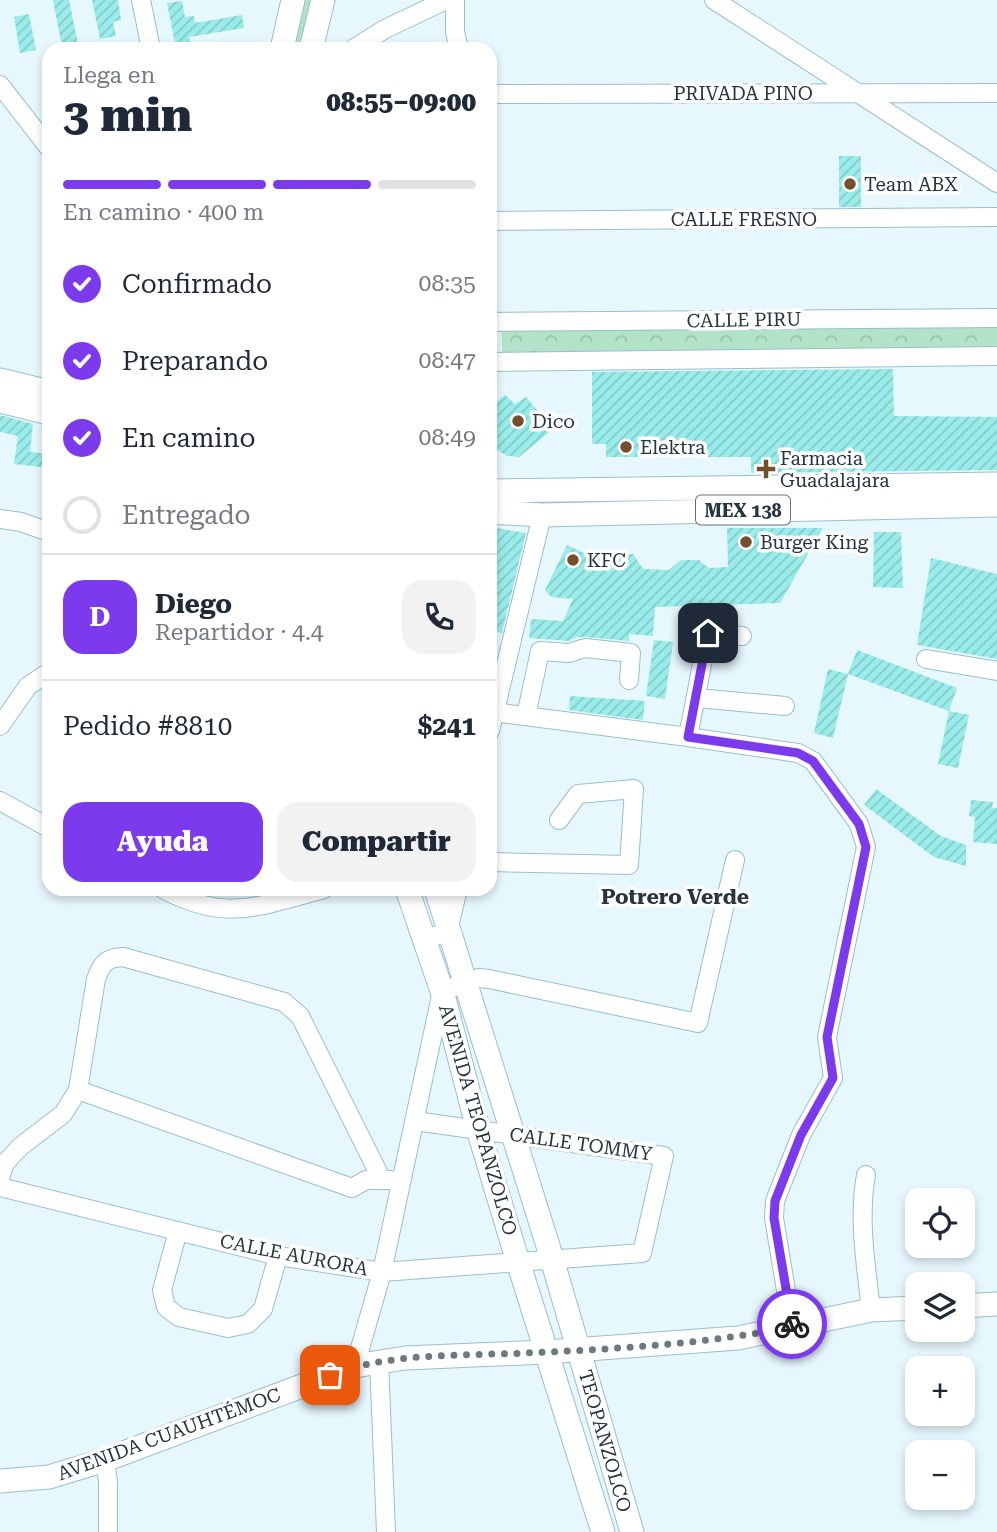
<!DOCTYPE html>
<html lang="es">
<meta charset="utf-8">
<style>
:root{--surface:#fff;--page:#f2f2f3;--text:#1f2937;--muted:#747a83;--line:#e0e1e3;--accent:#7c3aed}
body{margin:0;font-family:"Roboto Serif",serif;background:var(--page);color:var(--text);height:100vh;display:flex;flex-direction:column;font-size:26px;white-space:nowrap}
*{box-sizing:border-box;margin:0}
p{font-size:23px;color:var(--muted)}
.icon{flex:none;width:38px;height:38px;fill:none;stroke:currentColor;stroke-width:2;stroke-linecap:round;stroke-linejoin:round}
.map{position:relative;flex:1;overflow:hidden}
.details{position:absolute;left:42px;top:42px;width:455px;height:854px;display:flex;flex-direction:column;background:var(--surface);border-radius:21px;box-shadow:0 4px 10px #0003}
.details>*{flex:none}
.tools{position:absolute;left:905px;top:1188px;display:grid;gap:14px}
.tools a{display:grid;place-items:center;width:70px;height:70px;border-radius:14px;background:var(--surface);box-shadow:0 4px 10px #0003;font-size:35px}
.pin{position:absolute;display:grid;place-items:center;width:60px;height:60px;color:#fff;margin:-30px;border-radius:14px;box-shadow:0 4px 10px #0006}
.courier{position:absolute;display:grid;place-items:center;width:70px;height:70px;margin:-35px;border:5px solid #7c3aed;border-radius:50%;background:#fff;color:#222;box-shadow:0 2px 9px #0007}
.headline em{font-style:normal;font-weight:800}
.headline div{display:flex;flex-direction:column-reverse}
.headline{display:flex;align-items:center;justify-content:space-between;height:119px;padding:0 21px}
h1{font-size:46px;font-weight:800;line-height:52px}
.bar{display:grid;grid-template-columns:repeat(4,1fr);gap:10px 7px;align-content:center;height:84px;padding:0 21px}
.bar i{height:9px;border-radius:5px;background:var(--line)}
.bar .current{background:var(--accent)}
.bar p{grid-column:span 4}
.line{display:flex;align-items:center;gap:18px;padding:0 21px;border-top:2px solid var(--line)}
.line div{flex:1}
.round{display:grid;place-items:center;flex:none;width:74px;height:74px;border-radius:21px;background:var(--page)}
ol{padding:0 21px;list-style:none}
li{display:flex;align-items:center;gap:21px;height:77px}
li p{margin-inline-start:auto}
li .icon{padding:7px;border-radius:50%;background:var(--accent);color:#fff;stroke-width:4}
li:last-child{color:var(--muted)}
li i{width:38px;height:38px;border:4px solid var(--line);border-radius:50%}
.primary-button{display:flex;gap:14px;margin-top:auto;padding:14px 21px}
.primary-button a{flex:1;height:80px;border-radius:21px;background:var(--accent);color:#fff;font-size:28px;font-weight:800;line-height:80px;text-align:center}
.primary-button a+a{background:var(--page);color:var(--text)}
.map>svg:first-child{display:block}
.grass{fill:#b2e3c8}
.park{fill:url(#park-crowns)}
.building{fill:url(#building-hatch)}
.lines{fill:none;stroke-linecap:round;stroke-linejoin:round}
.minor-casing{stroke:#97bfd0;stroke-width:20}
.major-casing{stroke:#97bfd0;stroke-width:25}
.minor{stroke:#fff;stroke-width:18}
.major{stroke:#fff;stroke-width:23}
.done{stroke:#697a81;stroke-width:7;stroke-dasharray:0 12.6}
.route{stroke:#7c3aed;stroke-width:9}
.poi-dot{fill:#744f2b;stroke:#fff;stroke-width:2.5}
.labels{text-anchor:middle;dominant-baseline:central;stroke-width:7;stroke-linejoin:round;paint-order:stroke}
.shield{fill:#fff;stroke:#667277;stroke-width:2}
.shield-label{font-size:18px;font-weight:bold;fill:#25363d}
.street-label{font-size:19px;fill:#25363d;stroke:#fff}
.poi-label{font-size:19px;fill:#25363d;stroke:#fff;text-anchor:start}
.neighbourhood-label{font-size:21px;font-weight:bold;fill:#25363d;stroke:#fff}
</style>
<div class="map">
<svg width="997" height="1532" viewBox="0 0 997 1532">
<defs>
<pattern id="park-crowns" width="20" height="18" patternUnits="userSpaceOnUse" patternTransform="scale(1.75)"><rect width="20" height="18" fill="#b2e3c8"/><path d="M2 6a3 3 0 1 1 6 0M12 15a3 3 0 1 1 6 0" fill="none" stroke="#99c3ad"/></pattern>
<pattern id="building-hatch" width="6" height="6" patternUnits="userSpaceOnUse" patternTransform="scale(1.75)"><rect width="6" height="6" fill="#99ece9"/><path d="M-1 1l2-2M0 6l6-6M5 7l2-2" fill="none" stroke="#84cbc9"/></pattern>
</defs>
<rect width="100%" height="100%" fill="#e7f7fe"/>
<path class="grass" d="M293,0h30l-12,49h-29z"/>
<path class="park" d="M997,318v38l-494,6 -2,-40z"/>
<g class="building">
<path d="M53,0h16l9,44 -16,3z"/>
<path d="M92,0h26l3,20 -8,2 3,14 -16,3z"/>
<path d="M182,1l3,16 9,-1 1,7 47,-8 2,13 -55,9 2,12h-15l-9,-46z"/>
<path d="M29,14l7,36 -16,3 -6,-36z"/>
<rect x="839" y="156" width="22" height="51"/>
<path d="M893,369l1,47 103,1v53l-246,3v-16h-145v-13h-14v-72z"/>
<path d="M505,395l10,9 11,-7 27,32 -34,28 -12,-1 -11,-7 -6,-8v-34z"/>
<path d="M0,415l33,9 -3,28 19,2v14l-35,-4 4,-28 -18,-4z"/>
<path d="M496,528l30,5 -24,100 -12,-2v-99z"/>
<path d="M727,528h96l-43,75 -125,4 -2,29 -24,-2v7l-43,-4h-9l-8,4 -40,-3 2,-19 32,2 10,-22 -22,-2 -6,-7 22,-45 21,10 45,-1 10,15 26,1 12,-10h18l10,8 19,-1z"/>
<path d="M874,532h27l2,56 -30,-1z"/>
<path d="M931,558l66,16v85l-80,-14z"/>
<path d="M654,640l19,2 -8,57 -19,-3z"/>
<path d="M857,650l100,38 -8,23 -101,-37z"/>
<path d="M828,669l20,5 -15,64 -19,-5z"/>
<path d="M570,696l75,5 -2,19 -74,-10z"/>
<path d="M949,711l20,4 -11,53 -20,-4z"/>
<path d="M876,789l65,47 25,9v21l-32,-9 -70,-52z"/>
<path d="M971,800l22,2 -1,6h5v36l-24,-2 2,-25 -6,-1z"/>
</g>
<g class="lines">
<g class="minor-casing">
<g id="minor">
<path d="M141,0l10,49"/>
<path d="M455,0v32l4,17"/>
<path d="M714,0l283,183"/>
<path d="M353,49l32,-20 61,-29"/>
<path d="M0,85l49,63"/>
<path d="M490,94l507,-1"/>
<path d="M490,221l507,-4"/>
<path d="M490,322l507,-4"/>
<path d="M490,362l507,-6"/>
<path d="M0,519l21,3 28,10"/>
<path d="M926,659l71,12"/>
<path d="M697,698l88,8"/>
<path d="M494,712l194,25 110,16 15,8 46,63 7,23 -39,190 6,41 -32,57 -26,66 -1,17 18,109"/>
<path d="M526,716l14,-65 29,2 16,-5 46,5 -2,27"/>
<path d="M0,726l28,-40 21,-14"/>
<path d="M490,731l52,-216"/>
<path d="M688,737l20,-104 34,3"/>
<path d="M0,801l49,27"/>
<path d="M490,862l139,3 5,-76 -56,5 -19,26"/>
<path d="M163,889c63,34 96,17 161,0"/>
<path d="M425,940l23,-9 10,-42"/>
<path d="M78,1090l274,98 14,-8h25"/>
<path d="M866,1175c-8,44 0,90 5,135"/>
<path d="M0,1178l5,-15 16,-17 42,-32 15,-24 18,-111c6,-16 10,-21 27,-22l161,45 16,14 81,162"/>
<path d="M0,1187l278,69 104,16 260,-19 22,-97 -249,-35"/>
<path d="M178,1231l-16,59 4,17 13,10 49,11 20,-4 15,-15 15,-53"/>
<path d="M379,1361l7,171"/>
<path d="M355,1366l27,-94 60,-281 37,-13 10,1 209,44 37,-163"/>
<path d="M105,1460l3,22v50"/>
</g>
</g>
<g class="major-casing">
<g id="major">
<path d="M282,49l11,-49"/>
<path d="M311,49l12,-49"/>
<path d="M0,380l49,12"/>
<path d="M0,401l49,12"/>
<path d="M490,491l507,-7"/>
<path d="M490,512l52,3 455,-10"/>
<path d="M407,889l35,102 36,138 37,123 88,280"/>
<path d="M436,889l113,360 83,283"/>
<path d="M962,1306l35,-2"/>
<path d="M0,1481l49,-4 56,-17 250,-94 50,-8 141,-6 192,-14 133,-28 46,-2"/>
</g>
</g>
<use href="#minor" class="minor"/>
<use href="#major" class="major"/>
</g>
<g class="lines">
<path class="done" d="M330,1375c62,-23 131,-19 196,-22 89,-4 179,-9 266,-26v-3"/>
<path class="route" d="M708,633l-20,104 110,16 15,8 46,63 7,23 -39,190 6,41 -32,57 -26,66 -1,17 18,106"/>
</g>
<g class="poi-dot">
<circle cx="850" cy="184" r="7"/>
<circle cx="518" cy="421" r="7"/>
<circle cx="626" cy="447" r="7"/>
<path d="M762.5 458.5h7v7h7v7h-7v7h-7v-7h-7v-7h7z"/>
<circle cx="746" cy="542" r="7"/>
<circle cx="573" cy="560" r="7"/>
</g>
<g class="labels">
<rect class="shield" x="696" y="495.5" width="94" height="29" rx="5"/>
<g class="shield-label">
<text x="743" y="510">MEX 138</text>
</g>
<g class="street-label">
<text x="743" y="93">PRIVADA PINO</text>
<text x="744" y="219">CALLE FRESNO</text>
<text transform="translate(744 320) rotate(-1)">CALLE PIRU</text>
<text transform="translate(478 1120) rotate(74)">AVENIDA TEOPANZOLCO</text>
<text transform="translate(581 1144) rotate(8)">CALLE TOMMY</text>
<text transform="translate(294 1255) rotate(11)">CALLE AURORA</text>
<text transform="translate(169 1434) rotate(-20)">AVENIDA CUAUHTÉMOC</text>
<text transform="translate(605 1441) rotate(74)">TEOPANZOLCO</text>
</g>
<g class="poi-label">
<text x="864" y="184">Team ABX</text>
<text x="532" y="421">Dico</text>
<text x="640" y="447">Elektra</text>
<text x="780" y="458">Farmacia<tspan x="780" dy="22">Guadalajara</tspan></text>
<text x="760" y="542">Burger King</text>
<text x="587" y="560">KFC</text>
</g>
<g class="neighbourhood-label">
<text x="675" y="897">Potrero Verde</text>
</g>
</g>
</svg>
<div class="tools">
<a><svg class="icon" aria-label="locate" viewBox="0 0 24 24"><circle cx="12" cy="12" r="6"/><path d="M12 2v4M12 18v4M2 12h4M18 12h4"/></svg></a>
<a><svg class="icon" aria-label="layers" viewBox="0 0 24 24"><path d="M12 4l9 5-9 5-9-5zM3 14l9 5 9-5"/></svg></a>
<a>+</a>
<a>−</a>
</div>
<div class="pin" style="left:330px;top:1375px;background:#ea580c"><svg class="icon" aria-label="bag" viewBox="0 0 24 24"><path d="M5 8h14l-1 12H6zM9 8a3 3 0 0 1 6 0"/></svg></div>
<div class="pin" style="left:708px;top:633px;background:#1f2937"><svg class="icon" aria-label="home" viewBox="0 0 24 24"><path d="M3 11l9-7 9 7M6 9v11h12V9"/></svg></div>
<div class="courier" style="left:792px;top:1324px"><svg class="icon" aria-label="bike" viewBox="0 0 24 24"><circle cx="6" cy="16" r="4"/><circle cx="18" cy="16" r="4"/><path d="M6 16l4-8h5l3 8M10 8l3 8H6M13 5h3"/></svg></div>
<section class="details">
<div class="headline"><div><h1>3 min</h1><p>Llega en</p></div><em>08:55–09:00</em></div>
<div class="bar"><i class="current"></i><i class="current"></i><i class="current"></i><i></i><p>En camino · 400 m</p></div>
<ol>
<li><svg class="icon" aria-label="check" viewBox="0 0 24 24"><path d="M5 12l5 5 9-10"/></svg>Confirmado<p>08:35</p></li>
<li><svg class="icon" aria-label="check" viewBox="0 0 24 24"><path d="M5 12l5 5 9-10"/></svg>Preparando<p>08:47</p></li>
<li><svg class="icon" aria-label="check" viewBox="0 0 24 24"><path d="M5 12l5 5 9-10"/></svg>En camino<p>08:49</p></li>
<li><i></i>Entregado</li>
</ol>
<div class="line" style="height:126px"><b class="round" style="background:var(--accent);color:#fff">D</b><div><b>Diego</b><p>Repartidor · 4.4</p></div><a class="round"><svg class="icon" aria-label="phone" viewBox="0 0 24 24"><path d="M5 4h4l2 5-3 2q2 4 5 5l2-3 5 2v4C11 20 4 13 5 4z"/></svg></a></div>
<div class="line" style="height:91px"><div>Pedido #8810</div><b>$241</b></div>
<div class="primary-button"><a>Ayuda</a><a>Compartir</a></div>
</section>
</div>
